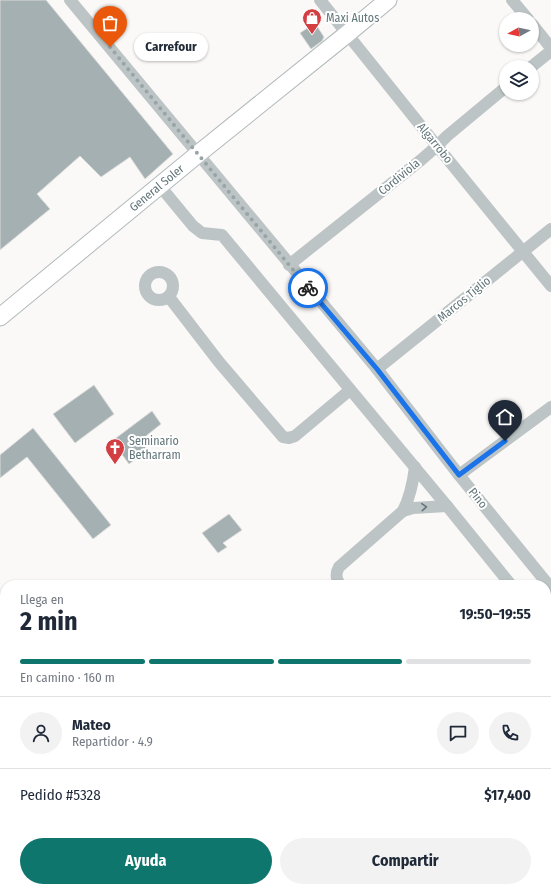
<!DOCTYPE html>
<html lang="es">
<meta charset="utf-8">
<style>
:root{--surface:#fff;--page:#f2f2f3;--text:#1f2937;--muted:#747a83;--line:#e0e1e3;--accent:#0f766e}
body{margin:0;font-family:"Fira Sans Condensed",sans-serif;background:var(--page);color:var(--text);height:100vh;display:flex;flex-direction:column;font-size:15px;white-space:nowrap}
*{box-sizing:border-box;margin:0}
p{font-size:13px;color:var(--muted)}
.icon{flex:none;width:22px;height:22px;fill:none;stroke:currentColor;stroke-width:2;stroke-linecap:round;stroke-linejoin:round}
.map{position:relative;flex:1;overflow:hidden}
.details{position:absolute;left:0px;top:580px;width:551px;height:312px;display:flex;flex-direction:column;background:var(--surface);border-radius:16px 16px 0 0;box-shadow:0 1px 3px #0004}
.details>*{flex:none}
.needle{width:26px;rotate:262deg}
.controls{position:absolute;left:499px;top:12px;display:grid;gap:8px}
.controls a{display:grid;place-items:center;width:40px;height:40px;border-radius:50%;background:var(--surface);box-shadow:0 1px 3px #0004;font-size:20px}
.pin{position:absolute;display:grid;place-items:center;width:34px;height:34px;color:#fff;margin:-41px -17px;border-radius:50% 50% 50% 0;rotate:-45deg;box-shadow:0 0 4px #0007}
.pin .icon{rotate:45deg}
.courier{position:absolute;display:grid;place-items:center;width:40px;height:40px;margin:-20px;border:3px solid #1a73e8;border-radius:50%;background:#fff;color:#222;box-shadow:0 1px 5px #0007}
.bubble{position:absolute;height:28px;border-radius:14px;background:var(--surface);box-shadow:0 1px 3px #0004;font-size:13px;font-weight:700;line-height:28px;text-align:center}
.head em{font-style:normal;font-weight:700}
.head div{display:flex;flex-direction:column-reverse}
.head{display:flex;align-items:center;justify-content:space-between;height:68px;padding:0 20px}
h1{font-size:26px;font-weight:700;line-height:30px}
.bar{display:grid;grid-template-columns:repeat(4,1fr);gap:6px 4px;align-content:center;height:48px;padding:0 20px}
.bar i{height:5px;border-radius:3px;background:var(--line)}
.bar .current{background:var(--accent)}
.bar p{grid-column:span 4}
.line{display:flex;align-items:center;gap:10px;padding:0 20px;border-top:1px solid var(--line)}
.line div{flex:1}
.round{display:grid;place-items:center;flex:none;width:42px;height:42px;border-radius:21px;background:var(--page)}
.action{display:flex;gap:8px;margin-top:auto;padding:8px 20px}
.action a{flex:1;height:46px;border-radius:24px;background:var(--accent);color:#fff;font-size:16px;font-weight:700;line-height:46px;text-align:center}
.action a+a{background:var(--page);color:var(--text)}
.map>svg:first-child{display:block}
.building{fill:#a4b0b2;stroke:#dbdbda}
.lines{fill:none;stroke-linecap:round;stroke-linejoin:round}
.secondary-casing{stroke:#b2babc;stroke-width:19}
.street{stroke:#bdc4c5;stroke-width:12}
.secondary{stroke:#fff;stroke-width:17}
.oneway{stroke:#63767a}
.done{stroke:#98a4a6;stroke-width:4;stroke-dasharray:0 7.2}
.route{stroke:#1a73e8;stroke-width:5}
.labels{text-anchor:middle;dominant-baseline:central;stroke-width:4;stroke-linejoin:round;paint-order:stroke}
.poi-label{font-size:12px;fill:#63767a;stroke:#fff;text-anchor:start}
.street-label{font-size:12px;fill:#63767a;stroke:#fff}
</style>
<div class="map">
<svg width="551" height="892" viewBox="0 0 551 892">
<rect width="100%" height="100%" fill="#faf9f8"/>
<g class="building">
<path d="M0,0h46l127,154 -28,25 -15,-22 -29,20 -21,-21 -43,38 13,15 -50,41z"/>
<path d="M315,23l9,14 -2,4 -11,8 -11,-16z"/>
<path d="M94,385l20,29 -39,29 -22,-29z"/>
<path d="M152,411l9,13 -20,16 6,10 -18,14 -17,-23z"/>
<path d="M33,428l78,97 -18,14 -66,-82 -27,21v-23z"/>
<path d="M229,514l13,16 -19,13 4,4 -9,6 -16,-20z"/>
</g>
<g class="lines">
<g class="secondary-casing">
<g id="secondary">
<path id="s1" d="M0,317l198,-163 149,-120 41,-34"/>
</g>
</g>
<g class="street">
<path d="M70,0l307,369 82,106 92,113"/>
<path d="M320,0l117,146 114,140"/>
<path d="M512,0l16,19"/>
<path d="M532,24l19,24"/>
<path d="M531,67l20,-16"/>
<path d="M160,186l33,40 9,7 20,2 225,271 64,79"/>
<path d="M289,265l132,-105 16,-14 10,-10 59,-49"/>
<circle cx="159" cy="286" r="14"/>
<path d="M169,297l50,65 64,75 6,1 6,-2 55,-46"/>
<path d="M377,369l174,-140"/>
<path d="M415,467c-2,16 -5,30 -12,44l10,-3 34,-2"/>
<path d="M459,475l92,-68"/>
<path d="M340,585c-4,-6 -5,-11 -1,-18l64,-56"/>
<path d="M546,629l5,6"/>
<path d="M0,839l5,-4"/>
<path d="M546,843l5,7"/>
<path d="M89,887l4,5"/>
<path d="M367,887l1,5"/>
<path d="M231,892v-5"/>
<path d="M394,892l1,-5"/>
</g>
<use href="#secondary" class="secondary"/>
</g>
<defs><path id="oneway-chevron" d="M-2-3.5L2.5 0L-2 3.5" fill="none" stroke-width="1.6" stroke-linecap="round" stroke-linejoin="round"/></defs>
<use class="oneway" href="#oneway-chevron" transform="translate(424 507) rotate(-4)"/>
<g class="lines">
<path class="done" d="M110,47l198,241"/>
<path class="route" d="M308,288l69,81 82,106 46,-34"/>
</g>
<defs>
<g id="shop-pin" transform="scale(1)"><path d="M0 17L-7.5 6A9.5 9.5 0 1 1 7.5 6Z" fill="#d33e43" stroke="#fff"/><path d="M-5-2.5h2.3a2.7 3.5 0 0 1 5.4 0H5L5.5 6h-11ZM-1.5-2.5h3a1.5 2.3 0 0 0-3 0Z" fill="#fff"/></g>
<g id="church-pin" transform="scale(1)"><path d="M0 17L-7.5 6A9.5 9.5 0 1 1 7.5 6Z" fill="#d33e43" stroke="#fff"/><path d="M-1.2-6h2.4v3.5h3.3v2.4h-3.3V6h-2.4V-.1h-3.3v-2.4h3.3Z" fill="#fff"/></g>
</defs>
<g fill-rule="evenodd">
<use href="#shop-pin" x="312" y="18"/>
<use href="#church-pin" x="115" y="448"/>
</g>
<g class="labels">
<g class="poi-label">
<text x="326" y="18">Maxi Autos</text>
<text x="129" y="441">Seminario<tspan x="129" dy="14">Betharram</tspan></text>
</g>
<g class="street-label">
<text transform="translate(435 143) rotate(51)">Algarrobo</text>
<text transform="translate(399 177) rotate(-39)">Cordiviola</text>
<text stroke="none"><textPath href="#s1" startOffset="203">General Soler</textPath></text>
<text transform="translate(464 299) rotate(-39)">Marcos Tiglio</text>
<text transform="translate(478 498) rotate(51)">Pino</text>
</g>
</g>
</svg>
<div class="controls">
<a><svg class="needle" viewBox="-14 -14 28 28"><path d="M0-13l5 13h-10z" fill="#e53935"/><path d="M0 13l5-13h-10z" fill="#747a83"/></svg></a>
<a><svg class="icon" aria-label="layers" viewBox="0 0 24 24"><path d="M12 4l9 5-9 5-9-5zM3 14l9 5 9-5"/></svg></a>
</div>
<div class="pin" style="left:110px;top:47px;background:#ea580c"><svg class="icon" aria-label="bag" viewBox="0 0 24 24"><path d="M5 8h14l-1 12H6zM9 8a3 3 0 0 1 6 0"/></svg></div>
<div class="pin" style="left:505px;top:441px;background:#1f2937"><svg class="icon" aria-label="home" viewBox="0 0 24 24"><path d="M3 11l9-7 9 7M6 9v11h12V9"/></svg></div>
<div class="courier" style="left:308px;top:288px"><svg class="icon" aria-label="bike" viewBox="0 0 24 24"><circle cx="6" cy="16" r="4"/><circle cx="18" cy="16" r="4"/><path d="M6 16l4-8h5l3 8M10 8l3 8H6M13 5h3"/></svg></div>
<div class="bubble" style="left:134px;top:33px;width:74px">Carrefour</div>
<section class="details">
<div class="head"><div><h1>2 min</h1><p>Llega en</p></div><em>19:50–19:55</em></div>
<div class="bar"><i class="current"></i><i class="current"></i><i class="current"></i><i></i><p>En camino · 160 m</p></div>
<div class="line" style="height:72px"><a class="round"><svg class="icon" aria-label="person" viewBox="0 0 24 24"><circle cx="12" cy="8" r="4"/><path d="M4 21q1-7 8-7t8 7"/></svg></a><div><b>Mateo</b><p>Repartidor · 4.9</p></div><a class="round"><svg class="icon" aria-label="chat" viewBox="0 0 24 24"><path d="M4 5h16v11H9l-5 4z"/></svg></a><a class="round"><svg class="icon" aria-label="phone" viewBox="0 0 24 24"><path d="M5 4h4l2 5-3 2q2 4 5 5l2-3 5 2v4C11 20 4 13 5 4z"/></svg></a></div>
<div class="line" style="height:52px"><div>Pedido #5328</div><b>$17,400</b></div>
<div class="action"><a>Ayuda</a><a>Compartir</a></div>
</section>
</div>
